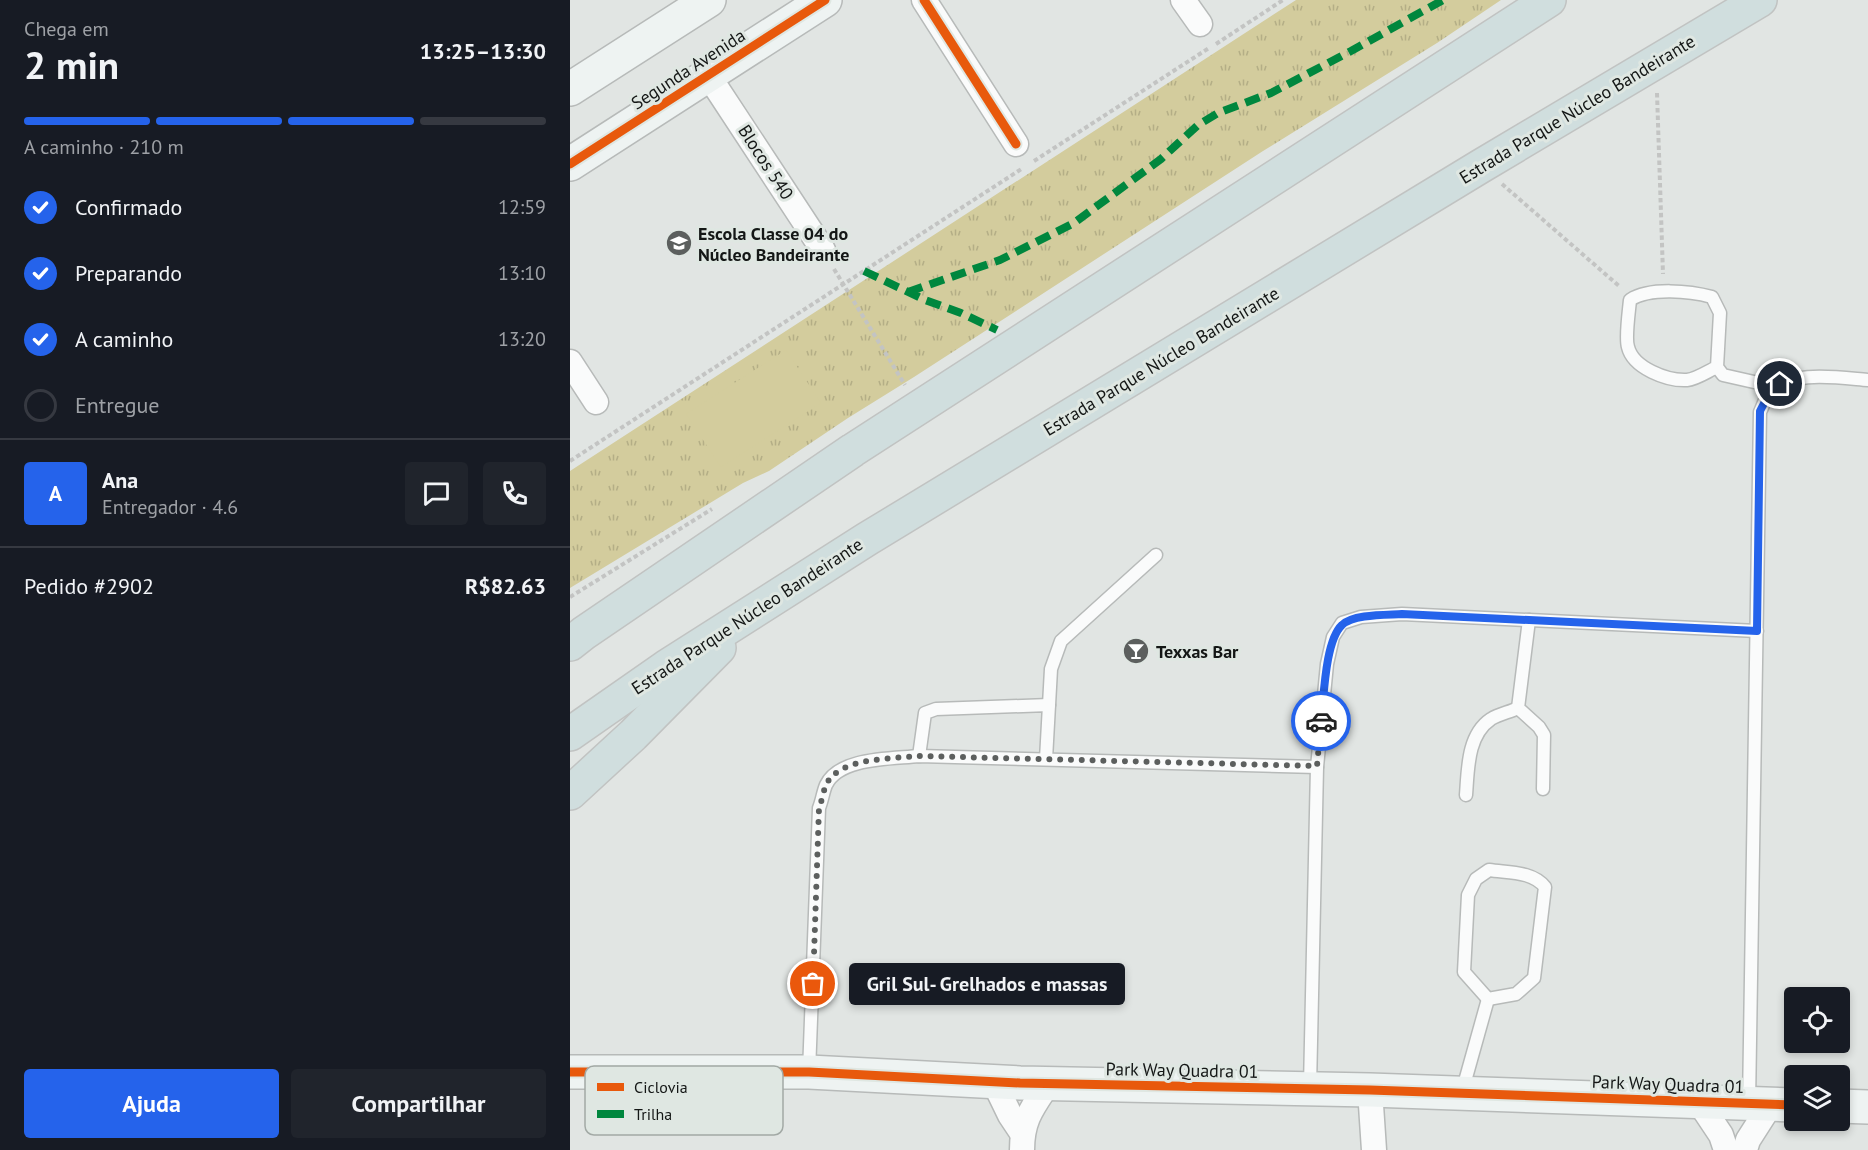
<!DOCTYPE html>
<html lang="pt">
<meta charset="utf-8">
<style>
:root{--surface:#171b24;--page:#20242c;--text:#f1f3f6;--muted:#9ea1a6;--line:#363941;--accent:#2563eb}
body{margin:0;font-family:"PT Sans",sans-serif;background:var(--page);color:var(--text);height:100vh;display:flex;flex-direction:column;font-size:22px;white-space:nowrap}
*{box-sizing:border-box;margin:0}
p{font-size:20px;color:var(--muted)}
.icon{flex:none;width:33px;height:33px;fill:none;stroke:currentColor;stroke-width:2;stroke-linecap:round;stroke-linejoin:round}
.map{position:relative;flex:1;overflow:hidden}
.side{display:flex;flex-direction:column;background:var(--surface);width:570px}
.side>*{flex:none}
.controls{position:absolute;left:1214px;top:987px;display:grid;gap:12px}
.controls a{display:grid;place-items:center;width:66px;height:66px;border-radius:6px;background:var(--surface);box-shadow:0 3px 9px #0003;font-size:30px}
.pin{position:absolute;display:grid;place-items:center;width:51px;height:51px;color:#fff;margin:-26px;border:3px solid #fff;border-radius:50%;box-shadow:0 2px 6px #0007}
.courier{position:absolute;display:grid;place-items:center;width:60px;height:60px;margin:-30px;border:4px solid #2563eb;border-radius:50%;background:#fff;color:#222;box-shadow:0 2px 8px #0007}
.bubble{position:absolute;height:42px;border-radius:6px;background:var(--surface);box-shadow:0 3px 9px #0003;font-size:20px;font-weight:800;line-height:42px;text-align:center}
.head em{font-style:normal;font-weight:800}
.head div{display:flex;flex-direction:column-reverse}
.head{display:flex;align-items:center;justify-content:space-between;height:102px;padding:0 24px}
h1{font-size:39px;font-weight:800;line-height:45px}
.bar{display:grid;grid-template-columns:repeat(4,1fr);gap:9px 6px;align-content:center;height:72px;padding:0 24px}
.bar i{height:8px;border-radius:4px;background:var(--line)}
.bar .current{background:var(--accent)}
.bar p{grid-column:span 4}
.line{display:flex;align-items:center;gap:15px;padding:0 24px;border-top:2px solid var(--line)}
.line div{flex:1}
.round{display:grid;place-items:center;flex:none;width:63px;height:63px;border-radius:6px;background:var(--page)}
ol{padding:0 24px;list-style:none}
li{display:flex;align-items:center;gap:18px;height:66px}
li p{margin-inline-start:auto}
li .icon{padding:6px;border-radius:50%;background:var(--accent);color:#fff;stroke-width:4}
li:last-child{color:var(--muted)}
li i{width:33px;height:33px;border:3px solid var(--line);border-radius:50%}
.button{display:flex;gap:12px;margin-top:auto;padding:12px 24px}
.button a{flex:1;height:69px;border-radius:6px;background:var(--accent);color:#fff;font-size:24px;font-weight:800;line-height:69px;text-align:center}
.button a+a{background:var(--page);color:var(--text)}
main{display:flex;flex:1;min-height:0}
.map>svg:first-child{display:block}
.grass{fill:url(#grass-tufts)}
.pitch{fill:#d3cc9d}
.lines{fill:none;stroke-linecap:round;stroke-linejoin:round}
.lane-casing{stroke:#b7bab9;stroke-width:15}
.street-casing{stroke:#b7bab9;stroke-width:27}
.secondary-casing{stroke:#b7bab9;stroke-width:36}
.highway-casing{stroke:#c1c3c2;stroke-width:36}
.path{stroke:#c3c4c3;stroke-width:4;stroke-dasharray:4.5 3;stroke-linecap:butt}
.lane{stroke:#fafbfb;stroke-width:12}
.street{stroke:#fafbfb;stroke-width:24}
.secondary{stroke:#eef3f2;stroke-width:33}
.highway{stroke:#d0dede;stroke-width:33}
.quiet{stroke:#00873e;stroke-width:8;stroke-dasharray:15 8;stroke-linecap:butt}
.cycleway-casing{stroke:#dfe7e2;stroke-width:13}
.cycleway{stroke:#e8590c;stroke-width:9}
.done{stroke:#5c5f5e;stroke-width:6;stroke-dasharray:0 10.8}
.route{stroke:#2563eb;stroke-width:8}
.labels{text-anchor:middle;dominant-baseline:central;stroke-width:6;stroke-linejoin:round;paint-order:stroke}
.street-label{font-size:18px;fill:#141716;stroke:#dfe7e2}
.poi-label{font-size:18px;font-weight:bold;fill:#141716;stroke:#dfe7e2;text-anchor:start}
.key{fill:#dfe7e2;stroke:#a2a9a5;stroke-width:1.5}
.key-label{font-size:16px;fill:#141716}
</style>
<main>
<section class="side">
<div class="head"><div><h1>2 min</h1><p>Chega em</p></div><em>13:25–13:30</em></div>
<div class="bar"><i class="current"></i><i class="current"></i><i class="current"></i><i></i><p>A caminho · 210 m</p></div>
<ol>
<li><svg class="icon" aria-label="check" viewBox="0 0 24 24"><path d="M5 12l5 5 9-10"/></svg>Confirmado<p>12:59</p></li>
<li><svg class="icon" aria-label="check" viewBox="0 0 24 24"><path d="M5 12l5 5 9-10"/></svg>Preparando<p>13:10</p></li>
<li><svg class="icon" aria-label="check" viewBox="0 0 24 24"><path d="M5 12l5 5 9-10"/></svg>A caminho<p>13:20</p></li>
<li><i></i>Entregue</li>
</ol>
<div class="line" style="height:108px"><b class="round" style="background:var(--accent);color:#fff">A</b><div><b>Ana</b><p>Entregador · 4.6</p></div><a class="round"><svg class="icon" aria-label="chat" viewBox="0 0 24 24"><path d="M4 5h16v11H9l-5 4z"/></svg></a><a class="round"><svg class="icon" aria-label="phone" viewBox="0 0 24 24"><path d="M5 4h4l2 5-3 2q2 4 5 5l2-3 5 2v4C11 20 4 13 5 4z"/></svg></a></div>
<div class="line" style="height:78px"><div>Pedido #2902</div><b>R$82.63</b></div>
<div class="button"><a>Ajuda</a><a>Compartilhar</a></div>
</section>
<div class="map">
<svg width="1298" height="1150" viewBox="0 0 1298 1150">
<defs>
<pattern id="grass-tufts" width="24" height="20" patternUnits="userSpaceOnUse" patternTransform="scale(1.5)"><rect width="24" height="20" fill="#d3cc9d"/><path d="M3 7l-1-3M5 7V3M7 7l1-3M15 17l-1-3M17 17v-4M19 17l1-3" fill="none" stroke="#b4ae86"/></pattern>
</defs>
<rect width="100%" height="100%" fill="#e1e5e3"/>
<path class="grass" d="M726,0h205l-64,43 -174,108 -349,226 -66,41 -79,53 -26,12 -173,105v-117z"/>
<path class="pitch" d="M216,350l35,53 -100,64 -35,-53z"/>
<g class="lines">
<g class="lane-casing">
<g id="lane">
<path d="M1147,367c-9,4 -20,12 -30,13 -20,1 -54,-12 -59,-33 -3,-9 1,-36 2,-47 20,-13 60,-9 82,-3l8,16 -3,54 6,8 31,7 26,2"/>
<path d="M959,620l-11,88 21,19 5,8 -1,54"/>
<path d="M479,705l2,-36 10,-28 95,-86"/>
<path d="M349,756l6,-43 11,-4 113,-4 -3,54"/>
<path d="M896,795c2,-25 1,-60 25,-76 8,-5 19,-7 27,-11"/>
<path d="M919,870c20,3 43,1 56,17l-11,91 -18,16 -28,5 -24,-27 4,-77 8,-16z"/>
<path d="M239,1072l10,-264c3,-7 4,-16 7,-23 13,-28 66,-26 93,-29l398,11"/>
<path d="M740,1087l7,-320 10,-103 6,-27 9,-14 19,-6 41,-3 355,17"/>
<path d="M892,1092l26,-93"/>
<path d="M1179,1103l11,-691c3,-6 5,-13 8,-18 19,-25 73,-16 100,-14"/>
</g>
</g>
<g class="street-casing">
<g id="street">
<path d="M354,0l92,144"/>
<path d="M613,0l17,24"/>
<path d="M138,75l115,175"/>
<path d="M0,362l26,40"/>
<path d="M424,1082l16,33 12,18"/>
<path d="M800,1090l4,60"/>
<path d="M1129,1102l22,33 5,15"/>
<path d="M452,1150c0,-30 10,-42 26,-66"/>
<path d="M1175,1150l3,-10 23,-36"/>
</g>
</g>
<g class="secondary-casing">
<g id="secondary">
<path d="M0,89l139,-89"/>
<path d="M0,164l255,-164"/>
<path d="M0,1072h239l211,11 350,7 424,15"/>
<path d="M1269,1106l29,1"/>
</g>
</g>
<g class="highway-casing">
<g id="highway">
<path d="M0,644l14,-11 269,-183 696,-450"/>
<path d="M0,734l96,-67 201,-128 614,-373 279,-166"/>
<path d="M0,793l63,-58 86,-87"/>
</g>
</g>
<g class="path">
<path d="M646,44l67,-44"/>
<path d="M1087,93l6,181"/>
<path d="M464,161l175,-113"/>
<path d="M932,184l117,102"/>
<path d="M264,269l71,116"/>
<path d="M0,461l453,-293"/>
<path d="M0,597l142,-88"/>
</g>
<use href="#lane" class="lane"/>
<use href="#street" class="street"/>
<use href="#secondary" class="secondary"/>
<use href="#highway" class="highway"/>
<g class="quiet">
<path d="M294,271l61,29 36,13 36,17"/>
<path d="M338,292l92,-32 74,-37 87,-64 37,-34 20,-12 53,-20 80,-42 92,-51"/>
</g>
<g class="cycleway-casing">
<g id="cycleway">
<path d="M354,0l92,144"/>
<path d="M0,164l255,-164"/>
<path d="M0,1072h239l211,11 350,7 424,15"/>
</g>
</g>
<use href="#cycleway" class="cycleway"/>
</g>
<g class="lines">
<path class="done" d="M243,984l6,-176c3,-7 4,-16 7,-23 13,-28 66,-26 93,-29l398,10 4,-45"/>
<path class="route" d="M751,721c3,-24 4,-80 21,-96 11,-11 44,-10 60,-11l355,17 3,-220 9,-17 11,-10"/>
</g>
<defs>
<g id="school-disc" transform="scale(1.35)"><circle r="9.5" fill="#5c5f5e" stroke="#dfe7e2"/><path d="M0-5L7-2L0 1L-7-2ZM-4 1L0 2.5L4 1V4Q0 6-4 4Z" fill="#fff"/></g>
<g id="bar-disc" transform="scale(1.35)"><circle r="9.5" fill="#5c5f5e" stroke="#dfe7e2"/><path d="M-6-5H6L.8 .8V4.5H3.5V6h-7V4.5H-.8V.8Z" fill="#fff"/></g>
</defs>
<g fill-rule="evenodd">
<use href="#school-disc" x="109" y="243"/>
<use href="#bar-disc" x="566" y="651"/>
</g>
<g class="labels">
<g class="street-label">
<text transform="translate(118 69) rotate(-33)">Segunda Avenida</text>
<text transform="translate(1007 109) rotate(-31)">Estrada Parque Núcleo Bandeirante</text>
<text transform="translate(196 162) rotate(57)">Blocos 540</text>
<text transform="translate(591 361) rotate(-31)">Estrada Parque Núcleo Bandeirante</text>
<text transform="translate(177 616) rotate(-33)">Estrada Parque Núcleo Bandeirante</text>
<text transform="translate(612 1070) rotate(1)">Park Way Quadra 01</text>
<text transform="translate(1098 1084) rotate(2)">Park Way Quadra 01</text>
</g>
<g class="poi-label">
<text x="128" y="233">Escola Classe 04 do<tspan x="128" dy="21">Núcleo Bandeirante</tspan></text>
<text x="586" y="651">Texxas Bar</text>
</g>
</g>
<rect x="15" y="1066" width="198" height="69" rx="9" class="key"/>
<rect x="27" y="1083" width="27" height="8" fill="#e8590c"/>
<rect x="27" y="1110" width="27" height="8" fill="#00873e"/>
<g class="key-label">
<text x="64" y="1093">Ciclovia</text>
<text x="64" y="1120">Trilha</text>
</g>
</svg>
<div class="controls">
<a><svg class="icon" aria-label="locate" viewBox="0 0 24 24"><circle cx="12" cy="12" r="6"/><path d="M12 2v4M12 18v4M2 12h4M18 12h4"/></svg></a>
<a><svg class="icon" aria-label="layers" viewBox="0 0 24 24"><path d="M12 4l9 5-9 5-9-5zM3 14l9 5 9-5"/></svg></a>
</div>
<div class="pin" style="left:243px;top:984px;background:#ea580c"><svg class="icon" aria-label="bag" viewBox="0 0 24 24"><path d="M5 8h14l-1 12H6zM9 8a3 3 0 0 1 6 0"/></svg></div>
<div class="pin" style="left:1210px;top:384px;background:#1f2937"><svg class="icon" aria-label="home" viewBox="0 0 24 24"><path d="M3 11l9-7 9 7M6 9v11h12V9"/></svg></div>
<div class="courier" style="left:751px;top:721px"><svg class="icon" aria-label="car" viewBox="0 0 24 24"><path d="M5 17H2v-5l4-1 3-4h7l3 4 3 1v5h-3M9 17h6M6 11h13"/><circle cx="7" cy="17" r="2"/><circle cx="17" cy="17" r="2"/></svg></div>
<div class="bubble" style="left:279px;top:963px;width:276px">Gril Sul- Grelhados e massas</div>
</div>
</main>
